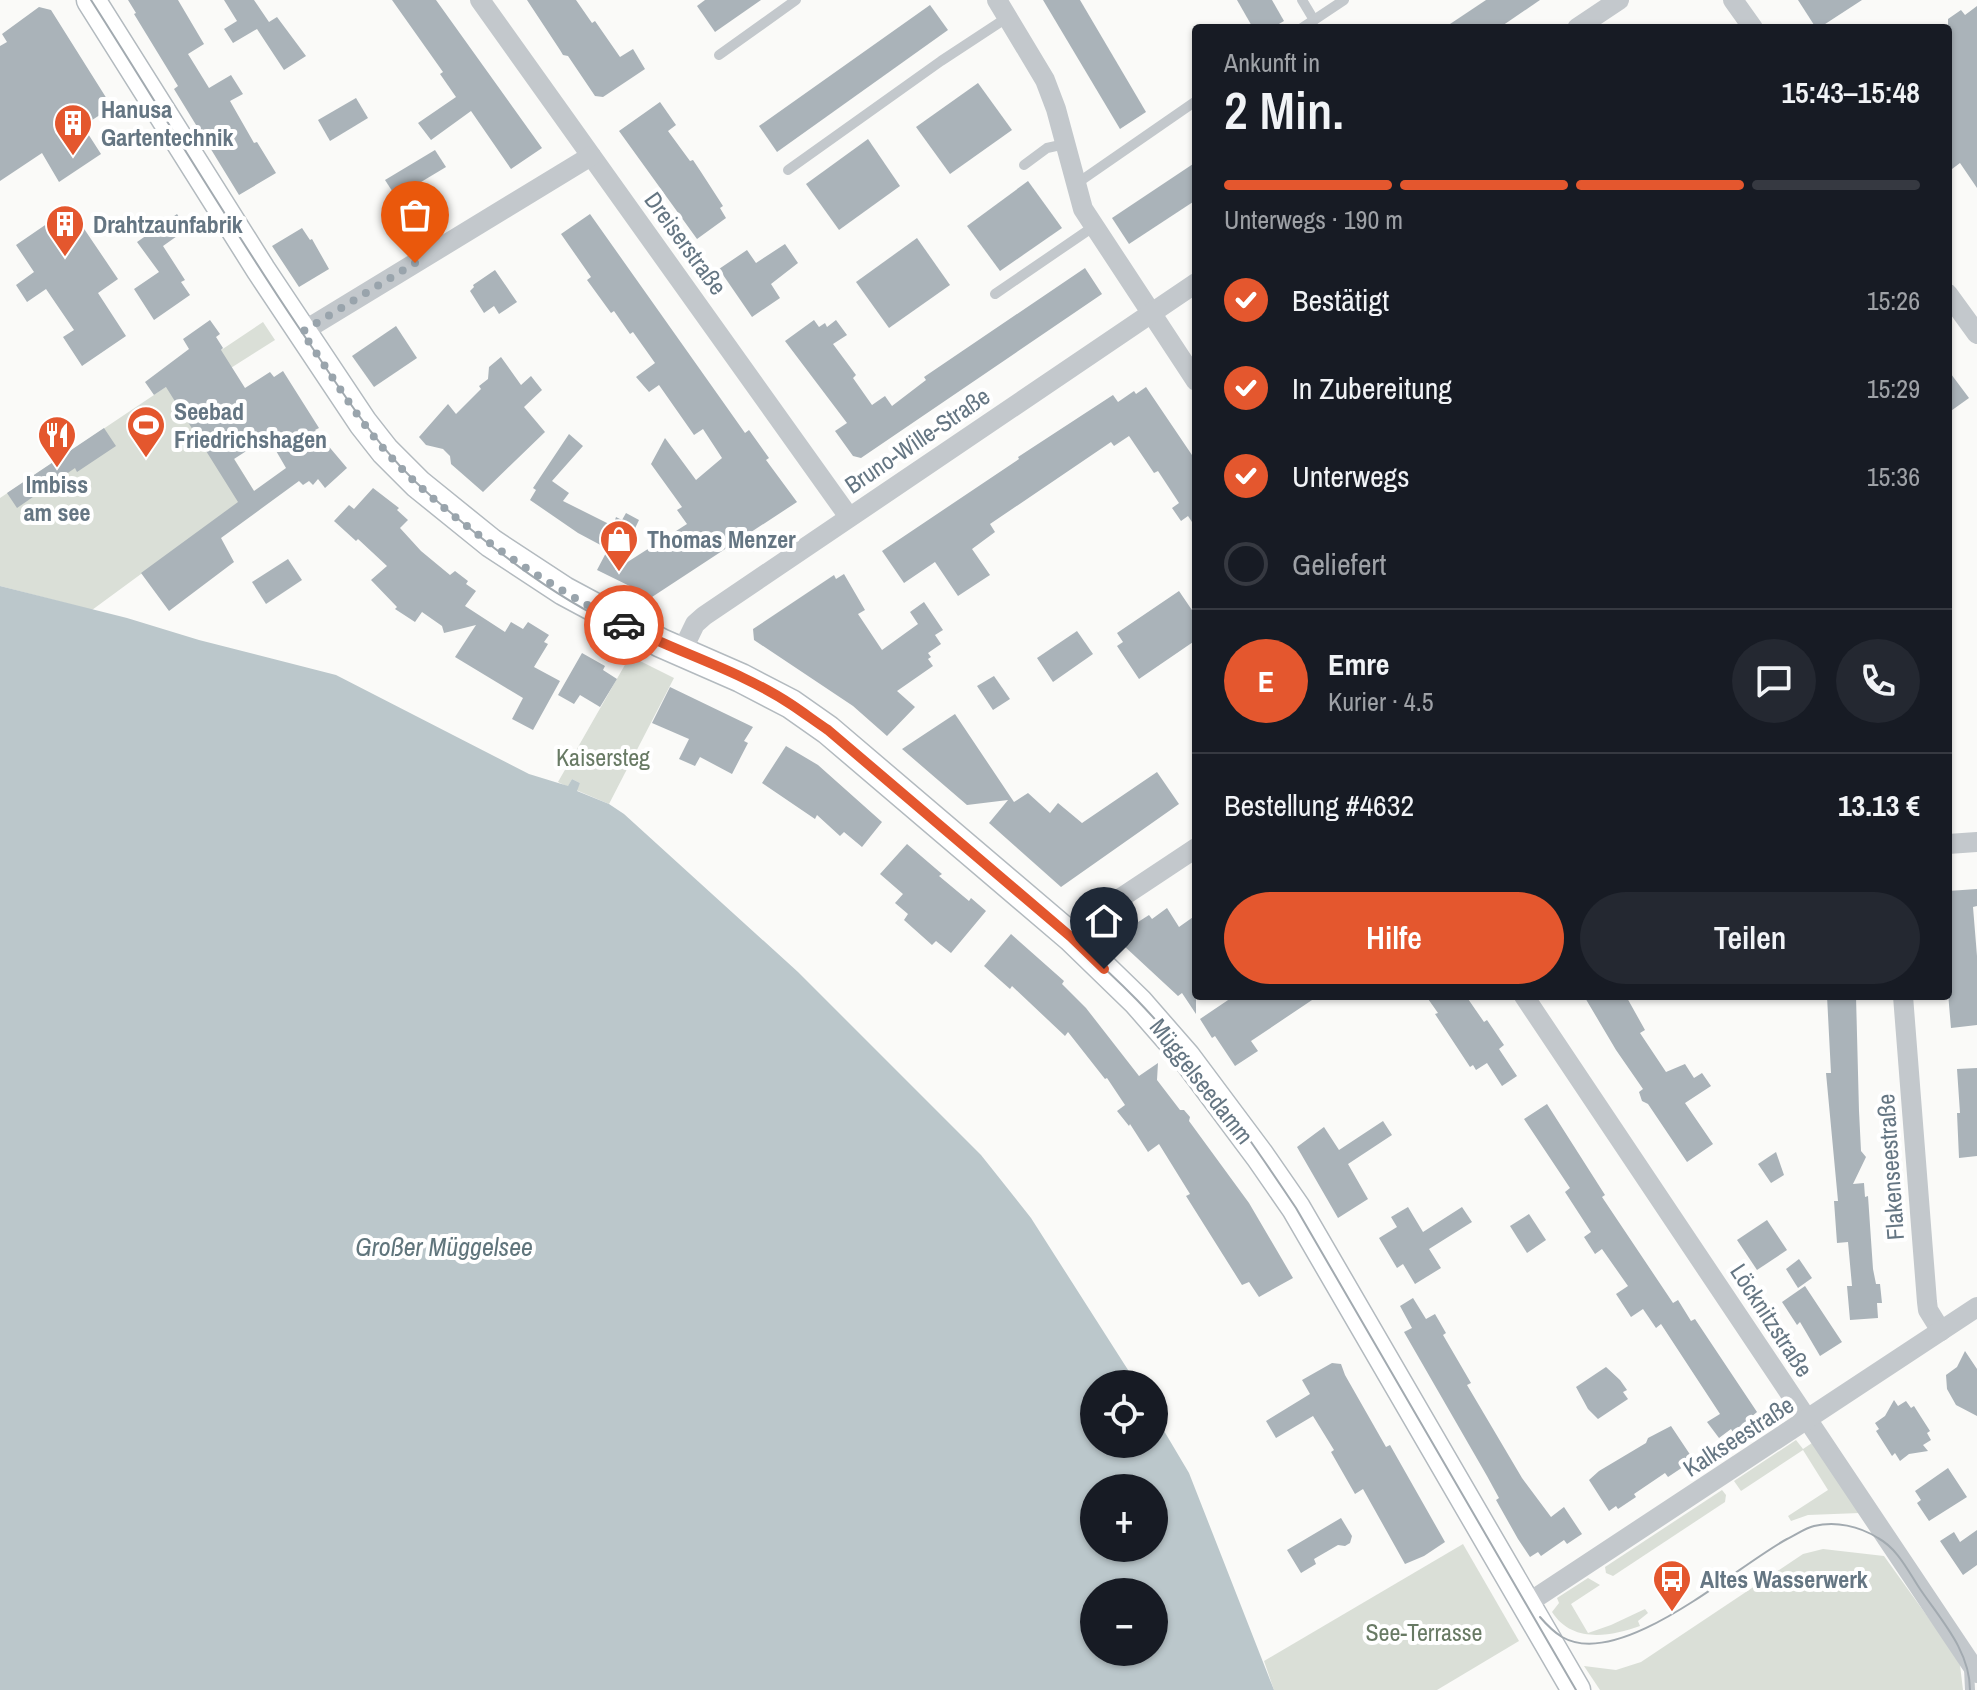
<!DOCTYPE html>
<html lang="de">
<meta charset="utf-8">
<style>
:root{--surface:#171b24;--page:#242831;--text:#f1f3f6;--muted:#9ea1a6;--line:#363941;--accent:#e4572e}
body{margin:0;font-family:"Archivo Narrow",sans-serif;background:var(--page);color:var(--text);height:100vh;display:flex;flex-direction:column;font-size:30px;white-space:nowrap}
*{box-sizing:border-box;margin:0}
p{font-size:26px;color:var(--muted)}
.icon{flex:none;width:44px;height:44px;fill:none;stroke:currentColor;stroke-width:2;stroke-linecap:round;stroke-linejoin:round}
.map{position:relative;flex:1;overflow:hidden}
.sheet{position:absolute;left:1192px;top:24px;width:760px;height:976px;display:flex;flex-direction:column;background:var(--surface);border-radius:8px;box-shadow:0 2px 6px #0004}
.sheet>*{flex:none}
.tools{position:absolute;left:1080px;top:1370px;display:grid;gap:16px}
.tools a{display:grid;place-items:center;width:88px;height:88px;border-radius:50%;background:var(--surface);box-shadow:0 2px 6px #0004;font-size:40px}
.pin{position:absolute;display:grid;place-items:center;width:68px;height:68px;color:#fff;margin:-82px -34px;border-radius:50% 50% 50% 0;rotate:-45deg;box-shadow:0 0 8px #0007}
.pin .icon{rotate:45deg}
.courier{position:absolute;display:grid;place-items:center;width:80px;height:80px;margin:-40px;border:6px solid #e4572e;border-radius:50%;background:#fff;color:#222;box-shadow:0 2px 10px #0007}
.summary em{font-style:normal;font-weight:600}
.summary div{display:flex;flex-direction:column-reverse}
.summary{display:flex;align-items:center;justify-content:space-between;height:136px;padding:0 32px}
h1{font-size:52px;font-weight:600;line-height:60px}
.bar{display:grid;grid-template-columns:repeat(4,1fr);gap:12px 8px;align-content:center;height:96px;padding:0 32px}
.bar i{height:10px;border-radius:6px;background:var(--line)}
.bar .active{background:var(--accent)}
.bar p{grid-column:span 4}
.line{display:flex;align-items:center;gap:20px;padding:0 32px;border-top:2px solid var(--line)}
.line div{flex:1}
.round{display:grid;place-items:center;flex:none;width:84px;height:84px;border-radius:42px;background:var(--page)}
ol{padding:0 32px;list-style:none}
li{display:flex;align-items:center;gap:24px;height:88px}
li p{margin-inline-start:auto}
li .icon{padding:8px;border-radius:50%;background:var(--accent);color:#fff;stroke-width:4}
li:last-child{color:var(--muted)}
li i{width:44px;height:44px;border:4px solid var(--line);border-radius:50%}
.action{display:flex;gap:16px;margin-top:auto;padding:16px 32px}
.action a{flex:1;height:92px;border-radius:48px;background:var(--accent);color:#fff;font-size:32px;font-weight:600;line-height:92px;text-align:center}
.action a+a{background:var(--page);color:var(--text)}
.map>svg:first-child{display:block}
.green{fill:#dadfd7}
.water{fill:#bbc7cb;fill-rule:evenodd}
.building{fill:#aab3b9;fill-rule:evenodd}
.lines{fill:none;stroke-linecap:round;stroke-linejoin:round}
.secondary-casing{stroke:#b3babf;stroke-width:31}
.service{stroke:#c3c8cc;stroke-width:10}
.minor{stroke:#c3c8cc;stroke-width:20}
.secondary{stroke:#fff;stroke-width:28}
.tram{stroke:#a2aab0;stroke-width:2}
.done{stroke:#99a4ac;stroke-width:8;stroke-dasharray:0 14.4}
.route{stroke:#e4572e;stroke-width:10}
.labels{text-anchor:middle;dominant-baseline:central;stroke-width:8;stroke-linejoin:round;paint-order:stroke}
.poi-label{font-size:24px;font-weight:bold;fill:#657683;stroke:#fff;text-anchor:start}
.street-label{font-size:24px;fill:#657683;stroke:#fff}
.park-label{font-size:24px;fill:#687a64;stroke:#fff}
.water-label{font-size:26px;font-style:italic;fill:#60757c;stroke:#fff}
</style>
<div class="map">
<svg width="1977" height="1690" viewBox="0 0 1977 1690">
<rect width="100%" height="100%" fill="#fafaf8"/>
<g class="green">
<path d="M263,322l12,18 -82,52 61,99 -162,119 -92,-24v-88z"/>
<path d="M630,656l44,22 -65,126 -33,-14 4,-7 -8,-4 -4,8 -10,-5z"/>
<path d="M1796,1440l7,9 9,-6 48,70 -52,2 -17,6 -3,-5 40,-26 -25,-40 -62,41 -7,-10z"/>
<path d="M1722,1490l4,5 -1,7 -112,74 -7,-3 -1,-6z"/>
<path d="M1463,1544l56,97 -82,49h-163l-10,-29z"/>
<path d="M1823,1549l61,7 69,96 7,13 3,25h-363l-16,-24 32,4 25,-8 162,-108z"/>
<path d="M1588,1578l12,7 -29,19 17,29 23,-8 34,-16 3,4 -10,8 2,5c-31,11 -68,17 -88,-14l7,-9 -2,-5z"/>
</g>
<path class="water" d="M0,586l127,32 72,22 137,35 193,99 39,12 4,-7 8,4 -3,8 32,13 15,10 174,158 183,183 50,63 106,166h-43v60h60v-30l35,59 85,217h-1274zM1094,1488h60v60h-60zM1094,1592h60v60h-60z"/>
<g class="building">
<path d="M128,0h50l26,44 -16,10 21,34 22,-13 12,19 -13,7 24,42 3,-1 19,31 -37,22 -65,-106 4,-3 -44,-72 2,-1z"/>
<path d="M224,0h30l15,22 8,-5 29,39 -22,14 -27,-41 -24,14 -9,-14 13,-8z"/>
<path d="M392,0h44l106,148 -31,21 -40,-58 -40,29 -13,-17 38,-26 -16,-23 3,-2z"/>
<path d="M527,0h49l16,23 3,-2 25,36 13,-8 12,20 -42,28 -8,-1 -27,-40 -5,-1 -3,-5z"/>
<path d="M705,0h56l-46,32 -18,-26z"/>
<path d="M1043,0h37l66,112 -26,17z"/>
<path d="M1237,0h35l12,21 -12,7h-19z"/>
<path d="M1486,0h54l-41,28h-55z"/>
<path d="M1798,0h64l-43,28h-3z"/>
<path d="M930,5l18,25 -171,122 -18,-26z"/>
<path d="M1977,6v182l-17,-25 -12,9v-153l13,-9 4,5z"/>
<path d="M39,7l12,3 61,97 -29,19 18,28 -42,28 -17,-29 -42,28v-135l7,-4 -5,-8z"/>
<path d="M978,83l34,47 -62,44 -34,-47z"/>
<path d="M356,98l12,20 -38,23 -12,-21z"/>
<path d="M660,102l16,23 -8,6 22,30 3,-1 8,12 22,34 -3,2 6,10 -29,21 -78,-108z"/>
<path d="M868,139l32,47 -61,44 -33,-46z"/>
<path d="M435,150l11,17 -50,30 -11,-17z"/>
<path d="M1196,162v38l-67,44 -17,-26z"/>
<path d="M1028,181l34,47 -62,43 -33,-45z"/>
<path d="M70,208l48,71 -20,14 28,43 -44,30 -19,-29 11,-7 -28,-41 -19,13 -11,-17 18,-13 -18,-27z"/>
<path d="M177,214l10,15 -24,17 22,34 -4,2 9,13 -36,25 -20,-31 25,-17 -22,-30z"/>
<path d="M590,214l155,219 4,-3 20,28 -3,2 31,42 -145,95 -55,-27 11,-21 -30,-16 -48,-33 6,-10 -3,-2 36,-54 14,12 -31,35 17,12 -6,8 50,25 3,-9 6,3 4,-7 13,7 -24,50 72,-46 -10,-14 5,-3 -31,-43 14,-26 31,42 26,-22 -19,-29 -9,6 -35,-50 -10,7 -13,-15 19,-14 -22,-31 -3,2 -16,-23 -3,2 -24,-33 4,-3 -30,-43z"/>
<path d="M302,228l8,12 2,-1 17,30 -30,18 -27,-41z"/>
<path d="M917,238l33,47 -61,43 -33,-46z"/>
<path d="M785,244l13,19 -27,21 9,14 -28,19 -33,-48 28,-19 9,13z"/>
<path d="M1085,268l17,26 -241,164 -8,-2 -18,-25 12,-8 -62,-82 29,-21 5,7 6,-4 2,4 9,-7 11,15 -14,9 23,31 -3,3 19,27 13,-9 7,10 34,-26 -2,-3z"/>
<path d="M495,270l22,32 -18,12 -5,-8 -10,7 -14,-22 4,-4 -1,-2z"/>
<path d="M210,320l10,14 -4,3 7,11 -2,2 24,38 25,-16 4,5 9,-6 36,57 -4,2 32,38 -22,20 -7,-9 -5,6 -4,-4 -6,4 -4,-4 -78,57 13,24 -65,49 -28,-38 97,-71 -72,-115 -12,8 -9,-13 44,-33 -6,-10zM268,437l18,31 -32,23 -20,-32z"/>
<path d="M396,326l21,32 -43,29 -22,-31z"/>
<path d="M501,357l20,28 10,-9 11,14 -18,17 21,25 -62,60 -32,-28 -1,-8 -7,-7 -17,-4 -7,-8 29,-33 8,10 25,-25 -2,-3 9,-7 1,-12z"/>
<path d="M1948,370l21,28 -21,15z"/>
<path d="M1146,387l50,74v67l-8,-12 -7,5 -9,-13 7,-5 -21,-32 -4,2 -25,-37 -15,10 -3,-4 -121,82 5,8 -23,17 18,26 -32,21 -23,-34 -31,21 -22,-32 137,-92 -1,-2 95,-62 5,7 16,-11 2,3z"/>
<path d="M104,428l12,18 -39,26 -2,-4 -58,40 -10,-15z"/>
<path d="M373,488l26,20 -2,2 11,10 -8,8 21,23 29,24 5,-4 13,10 -2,3 10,7 -11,15 40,26 6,-10 12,7 5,-7 21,13 -5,7 4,2 -14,23 26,14 -27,49 -21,-11 11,-21 -68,-41 21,-32 -32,8 -2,-7 -20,-14 -7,10 -20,-13 2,-2 -26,-27 16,-14 -29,-27 -2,2 -22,-20 15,-16 5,4z"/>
<path d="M288,559l14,21 -36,24 -14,-22z"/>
<path d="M844,574l21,36 -7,4 24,36 36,-26 -8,-12 14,-10 19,28 -8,5 6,9 -13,9 3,4 -3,2 5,7 -36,25 18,16 -28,29 -34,-30 -99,-66 -1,-11 81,-54 2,4z"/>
<path d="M1179,591l17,25v24l-57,39 -22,-33 6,-4 -6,-9z"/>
<path d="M1077,631l16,23 -40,28 -16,-24z"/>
<path d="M582,653l23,13 -2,4 14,9 -17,28 -20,-12 -6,9 -16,-9z"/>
<path d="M994,676l16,23 -17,11 -16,-24z"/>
<path d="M670,687l83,40 -9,14 4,2 -16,31 -32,-17 -5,9 -16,-7 10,-20 -37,-16z"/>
<path d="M955,714l59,88 14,-9 22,20 8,-10 24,20 75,-51 22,32 -118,83 -72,-64 19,-23 -41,5 -65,-56z"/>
<path d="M786,746l32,19 64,57 -20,25 -18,-15 -4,4 -23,-21 -2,4 -53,-36z"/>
<path d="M907,844l35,30 -3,2 30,25 2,-3 15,13 -35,42 -15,-12 -4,4 -28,-25 4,-6 -13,-11 8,-9 -23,-20z"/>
<path d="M1977,889v17l-4,1 4,49v69l-26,3 -3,-35v-102z"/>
<path d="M1167,908l12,19 17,-12v99l-14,-21 -4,3 -55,-51 1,-14 25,-16 3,4z"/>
<path d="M1011,934l53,47 -2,3 24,24 53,68 19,-13 -1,17 23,30h4l6,7 -1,4 60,82 44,75 -34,19 -10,-15 -7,3 -56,-89 4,-2 -31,-50 -11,8 -18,-28 -1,2 -12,-15 8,-6 -18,-27 -2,1 -37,-47 -3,4 -53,-50 -2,3 -26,-23z"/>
<path d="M1234,996h84l-67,45 7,10 -23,15 -20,-30 -3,2 -12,-19z"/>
<path d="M1426,996h40l18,26 3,-2 17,25 -5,4 18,27 -15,10 -15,-23 -11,7 -3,-5 -3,2 -35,-53 3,-1z"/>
<path d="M1584,996h42l19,34 -5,3 26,39 19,-8 9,14 8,-5 9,13 -26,17 28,41 -26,18 -39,-58 -6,-3 -3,-9 4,-3 -27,-39z"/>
<path d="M1827,996h29l3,115 2,40 5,6 -13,27 11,-1 1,14 3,-1 5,73 3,15h4l2,19h-5l1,15 -28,2 -3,-34h5l-4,-44 -11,1 -3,-42h4l-12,-128h5z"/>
<path d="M1977,1068v88l-18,2 -2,-45h3l-3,-44z"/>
<path d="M1547,1104l58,91 -3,2 71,106 5,-3 13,21 4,-2 62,93 -24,20 -2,-3 -12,9 -12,-16 13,-8 -59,-90 -5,4 -13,-19 -12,8 -15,-23 12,-8 -26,-37 -7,5 -11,-17 7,-5 -26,-40 5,-4 -46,-69z"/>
<path d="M1383,1121l9,14 -44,29 20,35 -30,19 -41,-71 27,-20 15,23z"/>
<path d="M1776,1152l8,23 -13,8 -13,-19z"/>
<path d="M1408,1207l15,25 39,-25 10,15 -43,27 12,19 -26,16 -12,-20 -6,4 -18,-30 18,-11 -6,-10z"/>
<path d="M1529,1214l17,26 -19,13 -17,-27z"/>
<path d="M1767,1220l20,30 -30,20 -20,-30z"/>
<path d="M1799,1259l13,19 -14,10 -12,-19z"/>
<path d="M1805,1286l37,56 -22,14 -20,-34 -3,3 -15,-23z"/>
<path d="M1413,1298l13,21 9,-5 11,19 -3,2 28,48 -4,2 55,93 29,39 13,-10 18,27 -15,10 -3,-4 -23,16 -3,-4 -8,5 -12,-18 -22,-39 3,-2 -12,-22 -83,-144 8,-4 -12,-22z"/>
<path d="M1965,1351l12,18v47l-21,-11 -9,-16 -1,-14 11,-8z"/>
<path d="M1332,1363l9,1 4,11 41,72 4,-2 55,97 -21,14 -19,8 -42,-75 -8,5 -24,-42 3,-2 -21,-34 -37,22 -10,-17 44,-27 -8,-14z"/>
<path d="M1606,1367l14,13 7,10 -4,2 5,7 -30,20 -10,-10 -12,-22z"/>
<path d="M1894,1400l4,6 8,-5 5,7 3,-2 7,11 9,14 -3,2 4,7 -8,5 5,6 -19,3 -9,7 -5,-8 -3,3 -16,-25 3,-2 -4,-6 10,-7z"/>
<path d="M1671,1426l20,30 -8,5 3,4 -18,12 -3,-4 -31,21 2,3 -18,12 -2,-3 -7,5 -20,-31 10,-9 47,-28 2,-5z"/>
<path d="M1948,1468l19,29 -38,24 -12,-18 4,-3 -6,-9z"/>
<path d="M1341,1518l11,18 -2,7 -5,3 -7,-1 -24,14 2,5 -15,9 -14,-23z"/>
<path d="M1977,1530v35l-14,10 -23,-34 14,-9 6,10z"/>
</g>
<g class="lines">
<g class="secondary-casing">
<path id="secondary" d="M91,0l170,270 102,153 22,28 33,33 73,59 73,48 97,52 80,35 50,26 37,26 243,207 67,65 48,55 74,99 36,52 280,482"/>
</g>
<g class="service">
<path d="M1302,0l12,20"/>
<path d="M1302,28l42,-28"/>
<path d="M719,55l77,-55"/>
<path d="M1024,165l23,-17 18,-4"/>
<path d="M788,170l153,-109 67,-44"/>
<path d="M1076,184l120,-83"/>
<path d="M995,294l98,-67"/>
<path d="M1969,1668l1,22"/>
</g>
<g class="minor">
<path d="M480,0l369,517"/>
<path d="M997,0l48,80 11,29 27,100 113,172"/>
<path d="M1733,0l20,28"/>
<path d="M1577,28l42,-28"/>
<path d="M1948,294l29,40"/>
<path d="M302,332l289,-176"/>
<path d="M681,653l14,-29 9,-8 492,-333"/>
<path d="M1948,844l29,-2"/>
<path d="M1071,937l15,-16 110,-73"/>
<path d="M1524,996l453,677"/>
<path d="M1903,996l24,306 1,8 13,21"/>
<path d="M1525,1605l452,-298"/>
</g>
<use href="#secondary" class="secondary"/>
<g class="tram">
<path d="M91,0c69,108 134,218 206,325 41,60 78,123 134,171 56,48 119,99 186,130 58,26 121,45 175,79 59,37 110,87 162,133 61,53 126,104 183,162 60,62 111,136 159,208l280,482"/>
<path d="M1540,1617c6,7 14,15 22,20 59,34 173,-70 225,-98 9,-4 18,-11 27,-13 22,-5 45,0 64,12 20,11 30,33 42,51 21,31 50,62 50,101"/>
</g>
</g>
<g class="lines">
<path class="done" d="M415,263l-113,69c27,39 51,80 81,116 60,71 159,134 241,177"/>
<path class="route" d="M624,625c55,28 117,46 168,80 12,8 24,17 36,25l243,207 33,32"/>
</g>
<defs>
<g id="building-pin" transform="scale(2)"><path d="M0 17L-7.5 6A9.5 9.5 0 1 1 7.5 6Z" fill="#e4572e" stroke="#fff"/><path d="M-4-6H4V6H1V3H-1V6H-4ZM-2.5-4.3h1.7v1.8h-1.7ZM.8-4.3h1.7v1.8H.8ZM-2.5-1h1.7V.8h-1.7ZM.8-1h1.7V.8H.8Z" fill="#fff"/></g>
<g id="stadium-pin" transform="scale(2)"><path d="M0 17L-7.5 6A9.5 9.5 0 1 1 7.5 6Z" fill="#e4572e" stroke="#fff"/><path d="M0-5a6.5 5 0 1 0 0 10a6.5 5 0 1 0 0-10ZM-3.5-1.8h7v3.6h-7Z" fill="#fff"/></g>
<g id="restaurant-pin" transform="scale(2)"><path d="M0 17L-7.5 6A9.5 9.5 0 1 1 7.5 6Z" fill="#e4572e" stroke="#fff"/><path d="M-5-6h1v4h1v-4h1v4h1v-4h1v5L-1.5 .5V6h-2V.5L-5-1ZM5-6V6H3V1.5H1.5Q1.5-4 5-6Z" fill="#fff"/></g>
<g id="shop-pin" transform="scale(2)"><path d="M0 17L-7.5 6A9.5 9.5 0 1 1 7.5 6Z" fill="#e4572e" stroke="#fff"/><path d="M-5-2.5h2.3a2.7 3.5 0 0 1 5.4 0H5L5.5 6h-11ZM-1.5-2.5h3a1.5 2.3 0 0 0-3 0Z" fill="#fff"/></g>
<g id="bus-pin" transform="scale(2)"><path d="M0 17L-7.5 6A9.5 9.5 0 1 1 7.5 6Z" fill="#e4572e" stroke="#fff"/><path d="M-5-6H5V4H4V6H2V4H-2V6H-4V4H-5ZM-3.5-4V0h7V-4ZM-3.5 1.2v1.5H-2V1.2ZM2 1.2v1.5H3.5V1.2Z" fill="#fff"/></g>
</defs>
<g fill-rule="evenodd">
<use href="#building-pin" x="73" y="123"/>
<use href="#building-pin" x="65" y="224"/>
<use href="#stadium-pin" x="146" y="425"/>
<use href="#restaurant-pin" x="57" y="435"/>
<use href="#shop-pin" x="619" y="539"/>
<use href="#bus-pin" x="1672" y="1579"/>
</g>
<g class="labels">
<g class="poi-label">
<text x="101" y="109">Hanusa<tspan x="101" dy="28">Gartentechnik</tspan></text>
<text x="93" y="224">Drahtzaunfabrik</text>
<text x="174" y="411">Seebad<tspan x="174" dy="28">Friedrichshagen</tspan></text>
<text x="57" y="484" text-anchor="middle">Imbiss<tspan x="57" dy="28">am see</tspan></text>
<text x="647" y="539">Thomas Menzer</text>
<text x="1700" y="1579">Altes Wasserwerk</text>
</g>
<g class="street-label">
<text transform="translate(686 243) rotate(54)">Dreiserstraße</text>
<text transform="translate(917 440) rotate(-34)">Bruno-Wille-Straße</text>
<text transform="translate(1202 1081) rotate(52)">Müggelseedamm</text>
<text transform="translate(1890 1167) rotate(-94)">Flakenseestraße</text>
<text transform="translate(1772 1320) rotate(57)">Löcknitzstraße</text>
<text transform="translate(1738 1436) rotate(-33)">Kalkseestraße</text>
</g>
<g class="park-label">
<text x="603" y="757">Kaisersteg</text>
<text x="1424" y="1632">See-Terrasse</text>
</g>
<g class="water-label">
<text x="444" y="1246">Großer Müggelsee</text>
</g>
</g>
</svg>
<div class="tools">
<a><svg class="icon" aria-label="locate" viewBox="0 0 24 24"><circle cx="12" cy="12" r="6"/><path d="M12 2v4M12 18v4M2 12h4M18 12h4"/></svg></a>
<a>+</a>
<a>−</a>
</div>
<div class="pin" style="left:415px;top:263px;background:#ea580c"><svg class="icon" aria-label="bag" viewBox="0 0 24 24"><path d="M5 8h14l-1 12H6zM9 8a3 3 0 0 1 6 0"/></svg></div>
<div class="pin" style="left:1104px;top:969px;background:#1f2937"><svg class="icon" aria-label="home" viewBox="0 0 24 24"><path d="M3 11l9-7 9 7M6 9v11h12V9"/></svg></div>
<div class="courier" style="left:624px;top:625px"><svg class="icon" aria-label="car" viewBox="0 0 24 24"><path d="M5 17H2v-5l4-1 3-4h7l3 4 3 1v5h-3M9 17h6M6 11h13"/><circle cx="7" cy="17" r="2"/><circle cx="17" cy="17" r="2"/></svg></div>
<section class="sheet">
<div class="summary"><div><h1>2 Min.</h1><p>Ankunft in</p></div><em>15:43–15:48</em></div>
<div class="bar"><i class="active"></i><i class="active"></i><i class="active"></i><i></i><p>Unterwegs · 190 m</p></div>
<ol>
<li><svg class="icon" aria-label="check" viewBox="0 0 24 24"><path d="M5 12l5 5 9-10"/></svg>Bestätigt<p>15:26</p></li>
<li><svg class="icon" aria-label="check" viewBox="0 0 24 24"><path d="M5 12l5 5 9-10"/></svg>In Zubereitung<p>15:29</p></li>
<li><svg class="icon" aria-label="check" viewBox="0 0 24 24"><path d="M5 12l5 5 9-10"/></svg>Unterwegs<p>15:36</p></li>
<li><i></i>Geliefert</li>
</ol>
<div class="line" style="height:144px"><b class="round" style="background:var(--accent);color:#fff">E</b><div><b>Emre</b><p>Kurier · 4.5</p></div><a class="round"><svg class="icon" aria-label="chat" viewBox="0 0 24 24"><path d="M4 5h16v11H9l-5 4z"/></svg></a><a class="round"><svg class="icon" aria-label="phone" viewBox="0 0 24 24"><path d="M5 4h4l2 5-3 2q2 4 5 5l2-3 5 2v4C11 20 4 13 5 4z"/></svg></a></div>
<div class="line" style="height:104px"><div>Bestellung #4632</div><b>13.13 €</b></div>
<div class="action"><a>Hilfe</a><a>Teilen</a></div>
</section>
</div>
